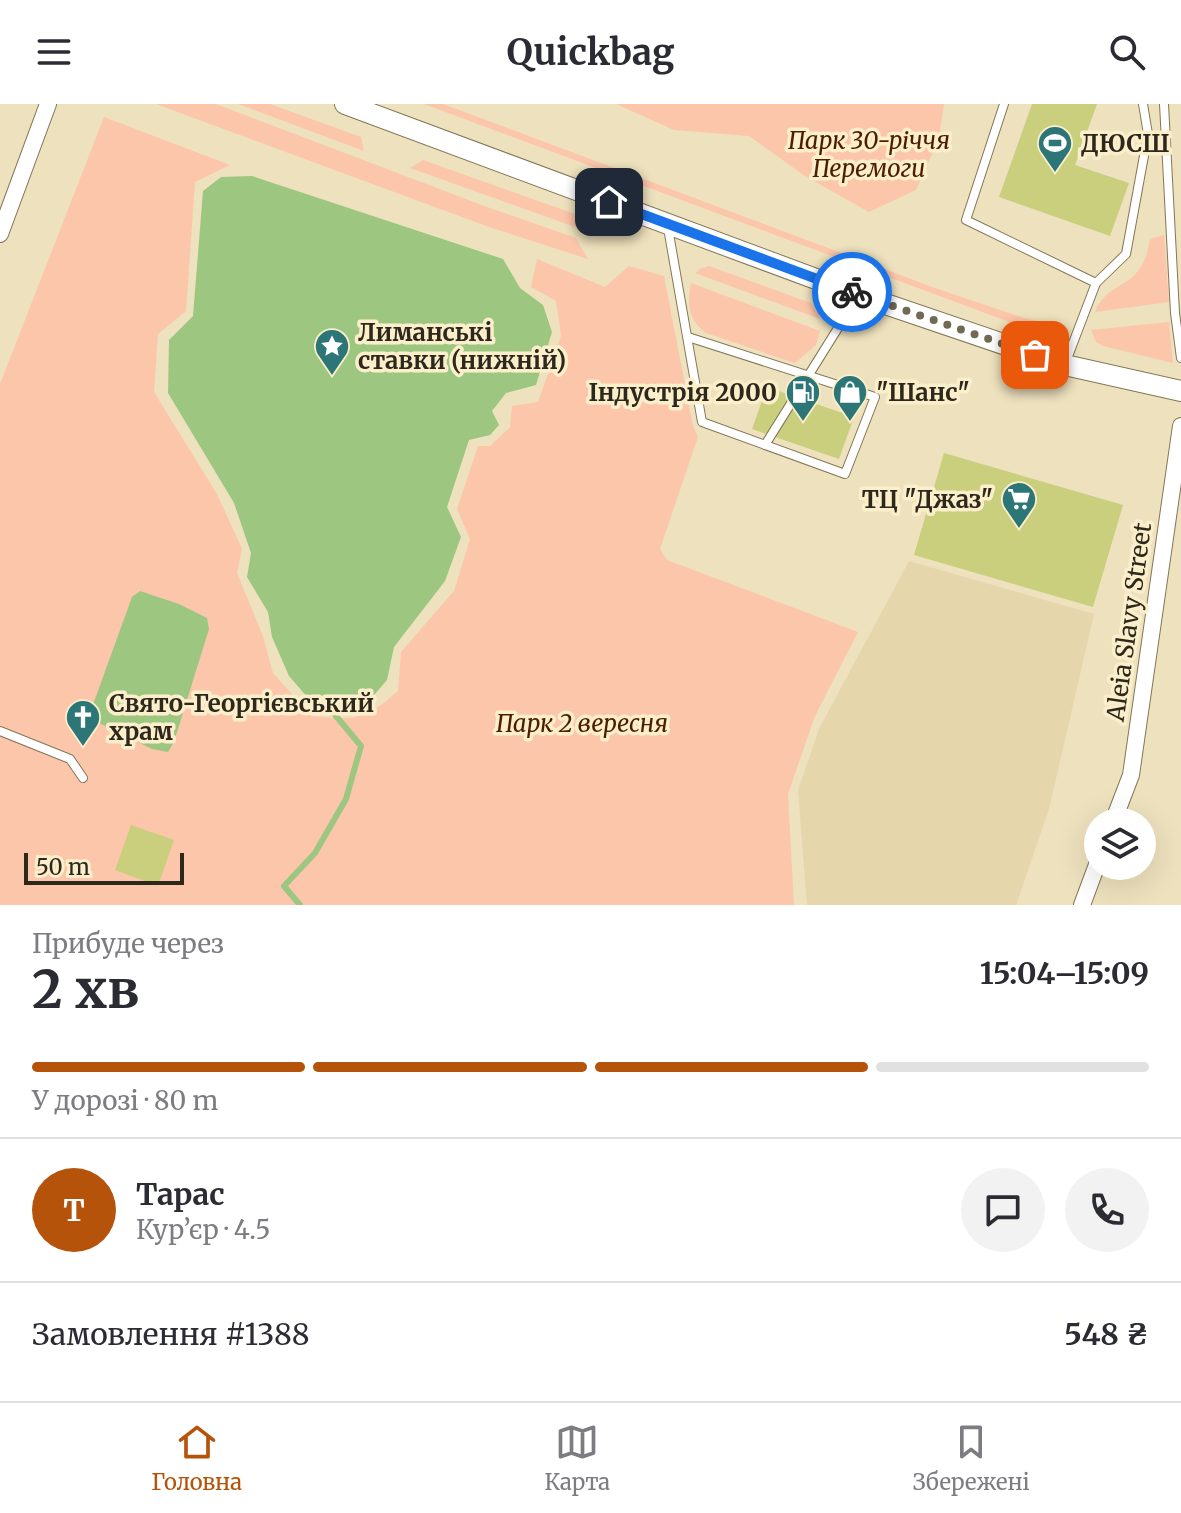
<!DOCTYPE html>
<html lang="uk">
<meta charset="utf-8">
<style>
:root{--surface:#fff;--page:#f2f2f3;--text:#2b2b33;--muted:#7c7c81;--line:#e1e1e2;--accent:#b45309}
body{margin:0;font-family:Merriweather,serif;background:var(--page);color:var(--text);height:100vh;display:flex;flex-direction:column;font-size:30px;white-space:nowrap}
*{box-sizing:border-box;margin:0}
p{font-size:26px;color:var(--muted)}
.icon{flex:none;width:44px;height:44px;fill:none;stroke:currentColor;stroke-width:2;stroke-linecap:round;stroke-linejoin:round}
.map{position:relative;height:801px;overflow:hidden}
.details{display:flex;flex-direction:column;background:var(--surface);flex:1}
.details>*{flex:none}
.buttons{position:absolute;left:1084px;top:704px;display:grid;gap:16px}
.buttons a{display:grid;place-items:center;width:72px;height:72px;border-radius:50%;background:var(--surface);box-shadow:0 8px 32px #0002;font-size:40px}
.scale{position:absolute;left:24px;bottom:20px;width:160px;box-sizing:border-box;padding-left:8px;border:4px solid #2d281b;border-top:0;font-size:22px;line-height:28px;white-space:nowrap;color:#2d281b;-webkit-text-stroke:6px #fbeeca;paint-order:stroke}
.pin{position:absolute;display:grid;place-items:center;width:68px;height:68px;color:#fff;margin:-34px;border-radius:16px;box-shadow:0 4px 12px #0006}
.courier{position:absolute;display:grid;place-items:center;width:80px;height:80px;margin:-40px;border:6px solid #1a73e8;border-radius:50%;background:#fff;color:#222;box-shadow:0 2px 10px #0007}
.headline em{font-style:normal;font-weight:700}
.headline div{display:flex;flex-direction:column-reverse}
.headline{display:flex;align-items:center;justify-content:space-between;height:136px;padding:0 32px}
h1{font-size:52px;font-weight:700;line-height:60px}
.bar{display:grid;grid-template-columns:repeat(4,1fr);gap:12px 8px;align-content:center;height:96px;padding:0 32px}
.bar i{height:10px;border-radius:6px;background:var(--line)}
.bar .current{background:var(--accent)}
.bar p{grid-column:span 4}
.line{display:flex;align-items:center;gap:20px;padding:0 32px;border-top:2px solid var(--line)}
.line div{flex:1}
.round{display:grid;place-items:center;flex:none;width:84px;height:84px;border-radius:42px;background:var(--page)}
header{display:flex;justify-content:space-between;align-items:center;height:104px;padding:0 32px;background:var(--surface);font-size:36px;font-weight:700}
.tab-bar{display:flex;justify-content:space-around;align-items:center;height:112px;border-top:2px solid var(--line);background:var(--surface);font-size:22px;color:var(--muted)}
.tab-bar a{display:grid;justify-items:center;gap:4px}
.tab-bar .current{color:var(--accent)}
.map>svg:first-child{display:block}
.built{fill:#e5d6ab}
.green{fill:#fcc6ab}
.water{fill:#9dc781}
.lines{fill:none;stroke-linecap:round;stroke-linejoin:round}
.stream{stroke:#9dc781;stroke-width:6}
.building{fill:#c9cf7d}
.service-casing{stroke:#827656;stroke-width:10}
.minor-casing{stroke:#827656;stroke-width:18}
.tertiary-casing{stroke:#827656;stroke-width:22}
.service{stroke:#fff;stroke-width:8}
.minor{stroke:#fff;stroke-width:16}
.tertiary{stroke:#fff;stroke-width:20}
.done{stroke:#716954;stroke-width:8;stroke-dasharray:0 14.4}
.route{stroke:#1a73e8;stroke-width:10}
.labels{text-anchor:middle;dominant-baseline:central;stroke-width:7;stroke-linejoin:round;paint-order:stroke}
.park-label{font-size:24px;font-style:italic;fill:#4c1d00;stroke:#fbeeca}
.poi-label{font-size:24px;font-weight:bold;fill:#2d281b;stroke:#fbeeca;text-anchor:start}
.street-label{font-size:24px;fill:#2d281b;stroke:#fbeeca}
</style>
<header><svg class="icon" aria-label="menu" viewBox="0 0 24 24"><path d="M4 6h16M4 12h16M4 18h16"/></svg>Quickbag<svg class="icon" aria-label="search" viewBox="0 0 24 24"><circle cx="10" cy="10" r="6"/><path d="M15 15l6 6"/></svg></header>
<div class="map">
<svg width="1181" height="801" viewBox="0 0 1181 801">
<rect width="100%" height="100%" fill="#eee1bd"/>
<path class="built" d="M909,457l185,53 -45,195 -33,96h-209l-9,-115 21,-61z"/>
<g class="green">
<path d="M156,0h60l271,103 89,31 12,21 -99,-32z"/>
<path d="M238,0h32l91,33 3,14z"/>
<path d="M424,0h19l492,184 89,30 45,11 -3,6 -10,1 -36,-10z"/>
<path d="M616,0h328l-5,34 -23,52 -47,22 -64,-36 -56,-40 -75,-6z"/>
<path d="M104,13l126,48 -35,17 -9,129 -28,23 -4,58 63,102 25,55 -5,24 26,63 10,37 39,43c44,4 52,5 86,-25l3,-39 53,-61 16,-52 -13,-30 21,-63h12l20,-19 2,-21 26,-4 23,-66 -5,-35 -25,-14 6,-28 68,28 24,-21 35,10 29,150 5,11 -38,112 7,11 191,72 -43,84 -27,78 6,111h-794v-521z"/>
<path d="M423,56l169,60v13l-182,-65z"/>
<path d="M1164,131l5,67 -74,10c14,-35 47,-19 55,-73z"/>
<path d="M709,162l102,37 9,16 -125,-46 5,-4z"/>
<path d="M691,179l129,48 -4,14 -21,18 -89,-30c-18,-13 -19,-29 -15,-50z"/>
<path d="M1169,218l4,41 -70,-17 -7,-4 -5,-12z"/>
</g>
<g class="water">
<path d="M252,72l251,83 17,29 23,17 9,27 -16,53 -30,8 -14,18 7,14 -9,10 -21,5 -22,67 14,30 -16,44 -51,66 -7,33 -18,21 -38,9 -23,-12 -19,-22 -17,-39 -4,-25 -21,-35 4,-24 -17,-50 -66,-110 1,-53 24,-24 10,-125 18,-14z"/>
<path d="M140,487l39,13 28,14 2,11 -35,113 -6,10 -16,-3 -57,-28 -4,-11 41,-113z"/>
</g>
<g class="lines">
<path class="stream" d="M300,801l-16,-19 31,-33 31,-54 15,-53 -30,-36"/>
</g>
<g class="building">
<path d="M1032,0h65l-22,61 54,18 -19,53 -111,-39z"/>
<path d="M767,283l87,30 -15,42 -87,-30z"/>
<path d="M944,349l179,52 -30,102 -179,-52z"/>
<path d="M131,721l43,15 -16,46 -43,-16z"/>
</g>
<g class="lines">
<g class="service-casing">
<g id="service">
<path d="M1004,0l-38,116 130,63"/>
<path d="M1164,0l11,209 6,45"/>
<path d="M668,124l34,194 143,52 30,-77 -187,-60"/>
<path d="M1065,260l31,-81 30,-29 22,-120 -5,-30"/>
<path d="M765,341l93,-149"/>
<path d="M0,627l70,28 13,19"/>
</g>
</g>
<g class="minor-casing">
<g id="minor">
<path d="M0,130l48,-130"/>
<path d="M1113,718l18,-47 50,-349"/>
<path d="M1082,801l16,-43"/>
</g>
</g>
<g class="tertiary-casing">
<path id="tertiary" d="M345,0l514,191 206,70 116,26"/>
</g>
<use href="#service" class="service"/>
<use href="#minor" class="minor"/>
<use href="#tertiary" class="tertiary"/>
</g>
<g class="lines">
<path class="done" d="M852,188l183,63"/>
<path class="route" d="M609,98l243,90"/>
</g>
<defs>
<g id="stadium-pin" transform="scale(1.8)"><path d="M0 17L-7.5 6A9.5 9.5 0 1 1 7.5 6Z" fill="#2d7678" stroke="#fbeeca"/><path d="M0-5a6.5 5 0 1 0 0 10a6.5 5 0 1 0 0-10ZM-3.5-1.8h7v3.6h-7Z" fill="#fff"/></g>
<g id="sight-pin" transform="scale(1.8)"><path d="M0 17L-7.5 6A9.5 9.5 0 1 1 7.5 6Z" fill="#2d7678" stroke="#fbeeca"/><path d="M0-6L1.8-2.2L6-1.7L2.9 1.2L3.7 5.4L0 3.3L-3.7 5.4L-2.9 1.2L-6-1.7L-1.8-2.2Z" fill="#fff"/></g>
<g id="fuel-pin" transform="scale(1.8)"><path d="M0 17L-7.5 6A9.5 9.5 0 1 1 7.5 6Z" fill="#2d7678" stroke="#fbeeca"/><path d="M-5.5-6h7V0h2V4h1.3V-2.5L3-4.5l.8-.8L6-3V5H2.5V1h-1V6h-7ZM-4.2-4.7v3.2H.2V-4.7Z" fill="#fff"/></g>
<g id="shop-pin" transform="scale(1.8)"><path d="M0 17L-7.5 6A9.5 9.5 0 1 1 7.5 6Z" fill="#2d7678" stroke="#fbeeca"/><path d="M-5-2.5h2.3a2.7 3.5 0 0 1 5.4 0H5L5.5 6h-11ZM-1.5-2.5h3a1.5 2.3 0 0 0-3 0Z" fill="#fff"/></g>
<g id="supermarket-pin" transform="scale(1.8)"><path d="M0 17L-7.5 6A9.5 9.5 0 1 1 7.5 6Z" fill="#2d7678" stroke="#fbeeca"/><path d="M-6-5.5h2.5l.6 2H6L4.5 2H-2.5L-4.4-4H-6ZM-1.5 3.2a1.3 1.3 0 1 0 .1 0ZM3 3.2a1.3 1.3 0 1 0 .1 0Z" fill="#fff"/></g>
<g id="church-pin" transform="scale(1.8)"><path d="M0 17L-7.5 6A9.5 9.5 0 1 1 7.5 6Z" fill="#2d7678" stroke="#fbeeca"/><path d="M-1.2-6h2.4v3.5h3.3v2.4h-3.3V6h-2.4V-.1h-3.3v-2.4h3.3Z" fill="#fff"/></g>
</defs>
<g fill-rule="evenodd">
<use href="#stadium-pin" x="1055" y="39"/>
<use href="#sight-pin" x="332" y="242"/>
<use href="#fuel-pin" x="803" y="288"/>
<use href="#shop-pin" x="850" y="288"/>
<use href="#supermarket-pin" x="1019" y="395"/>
<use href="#church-pin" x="83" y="613"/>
</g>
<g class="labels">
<g class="park-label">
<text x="869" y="36">Парк 30-річчя<tspan x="869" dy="28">Перемоги</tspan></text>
<text x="582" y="619">Парк 2 вересня</text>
</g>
<g class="poi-label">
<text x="1081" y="39">ДЮСШ</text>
<text x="358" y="228">Лиманські<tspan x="358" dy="28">ставки (нижній)</tspan></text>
<text x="777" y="288" text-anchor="end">Індустрія 2000</text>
<text x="876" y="288">"Шанс"</text>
<text x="993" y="395" text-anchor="end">ТЦ "Джаз"</text>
<text x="109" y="599">Свято-Георгієвський<tspan x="109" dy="28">храм</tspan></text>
</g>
<g class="street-label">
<text transform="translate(1129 518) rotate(-82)">Aleia Slavy Street</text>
</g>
</g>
</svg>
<div class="buttons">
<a><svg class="icon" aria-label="layers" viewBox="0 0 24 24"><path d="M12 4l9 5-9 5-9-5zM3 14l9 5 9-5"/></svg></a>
</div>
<div class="scale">50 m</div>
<div class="pin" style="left:1035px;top:251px;background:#ea580c"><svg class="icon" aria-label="bag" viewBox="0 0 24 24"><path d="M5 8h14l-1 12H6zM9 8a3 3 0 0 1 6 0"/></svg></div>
<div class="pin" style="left:609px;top:98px;background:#1f2937"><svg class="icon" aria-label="home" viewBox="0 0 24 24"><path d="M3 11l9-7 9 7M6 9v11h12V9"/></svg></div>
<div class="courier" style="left:852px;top:188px"><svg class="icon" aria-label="bike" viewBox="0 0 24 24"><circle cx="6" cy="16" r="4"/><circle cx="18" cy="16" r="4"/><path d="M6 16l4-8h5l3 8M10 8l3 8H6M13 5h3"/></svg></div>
</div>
<section class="details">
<div class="headline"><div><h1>2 хв</h1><p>Прибуде через</p></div><em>15:04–15:09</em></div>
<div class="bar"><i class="current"></i><i class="current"></i><i class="current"></i><i></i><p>У дорозі · 80 m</p></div>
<div class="line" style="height:144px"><b class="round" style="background:var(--accent);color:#fff">Т</b><div><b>Тарас</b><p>Кур’єр · 4.5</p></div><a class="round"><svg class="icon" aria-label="chat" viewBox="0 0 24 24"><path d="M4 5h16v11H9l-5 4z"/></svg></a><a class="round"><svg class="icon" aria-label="phone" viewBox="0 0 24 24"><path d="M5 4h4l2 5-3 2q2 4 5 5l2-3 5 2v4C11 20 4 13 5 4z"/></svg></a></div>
<div class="line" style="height:104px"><div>Замовлення #1388</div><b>548 ₴</b></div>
</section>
<nav class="tab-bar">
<a class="current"><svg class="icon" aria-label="home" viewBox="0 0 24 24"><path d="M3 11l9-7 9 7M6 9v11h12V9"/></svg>Головна</a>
<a><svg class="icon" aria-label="map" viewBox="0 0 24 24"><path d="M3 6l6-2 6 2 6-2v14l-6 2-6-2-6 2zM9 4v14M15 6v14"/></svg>Карта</a>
<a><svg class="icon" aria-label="saved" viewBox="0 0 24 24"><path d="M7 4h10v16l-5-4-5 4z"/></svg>Збережені</a>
</nav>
